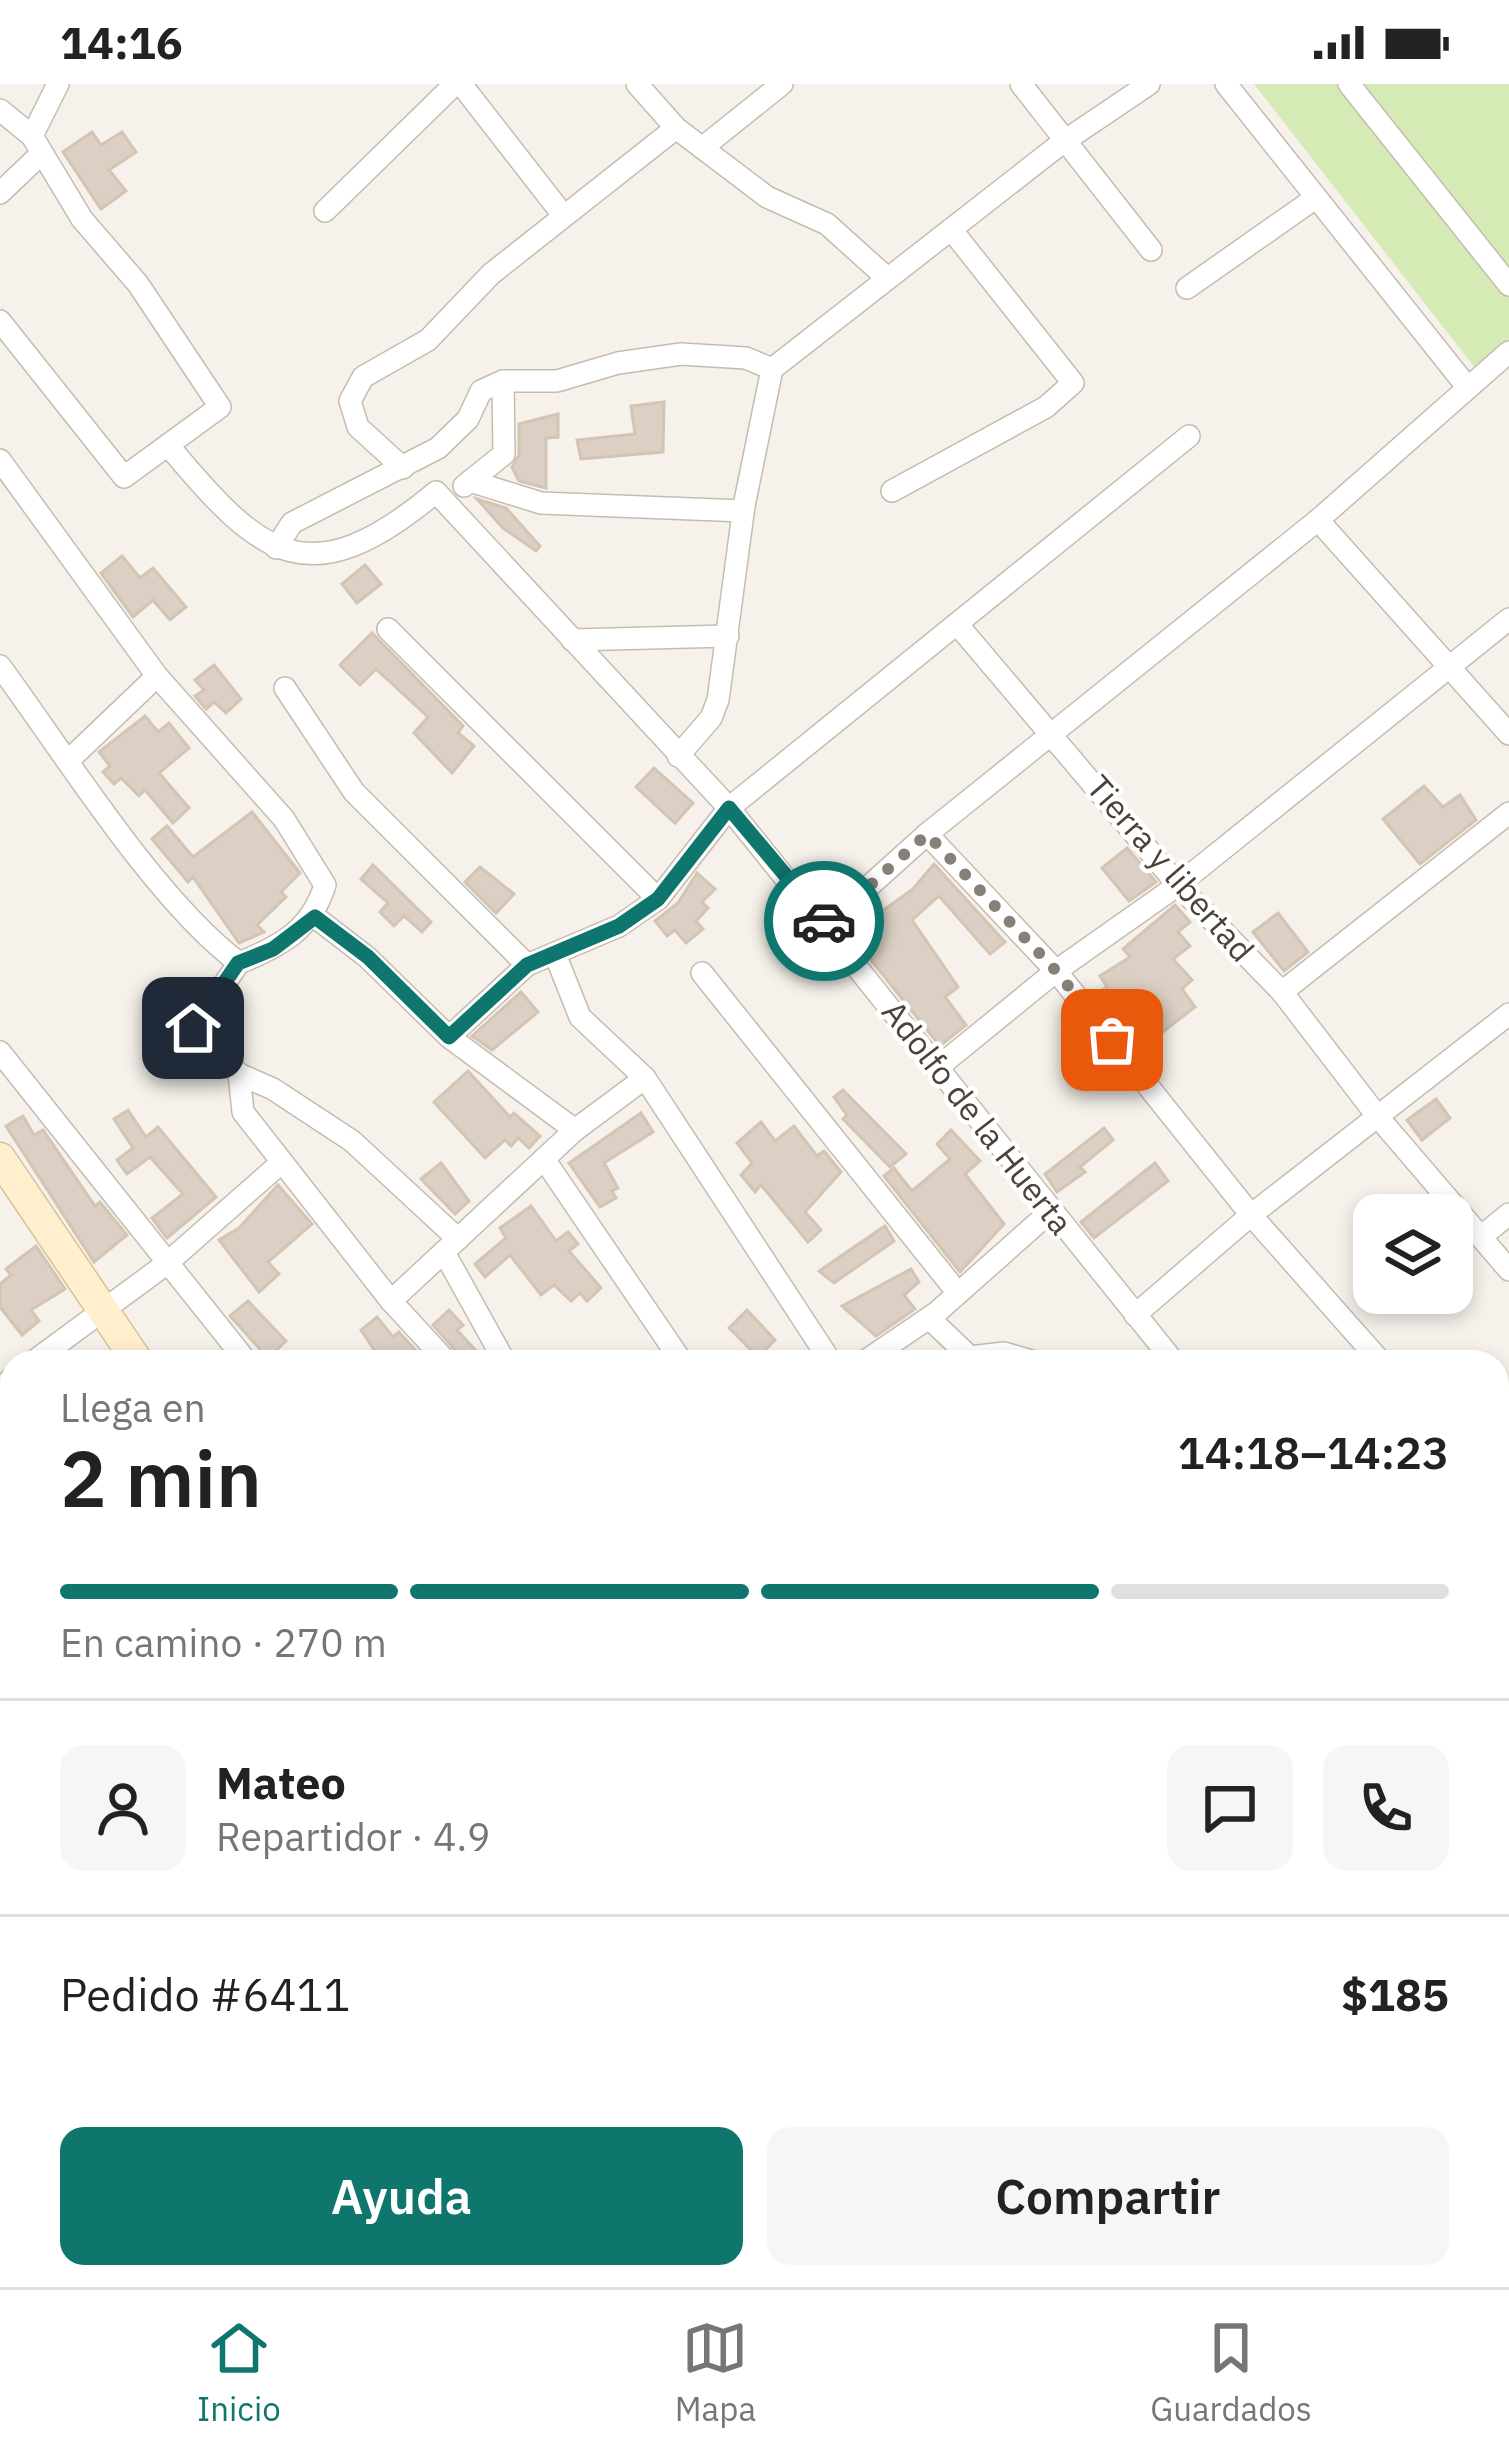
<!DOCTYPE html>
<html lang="es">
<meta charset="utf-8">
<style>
:root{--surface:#fff;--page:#f6f6f6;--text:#222;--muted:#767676;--line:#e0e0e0;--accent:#0f766e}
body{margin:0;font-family:"IBM Plex Sans",sans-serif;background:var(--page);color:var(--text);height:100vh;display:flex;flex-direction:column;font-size:45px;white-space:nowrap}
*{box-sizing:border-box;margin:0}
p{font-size:39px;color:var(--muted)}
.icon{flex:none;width:66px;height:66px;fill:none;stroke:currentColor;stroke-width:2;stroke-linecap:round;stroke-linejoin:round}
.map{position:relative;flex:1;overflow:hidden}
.drawer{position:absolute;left:0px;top:1266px;width:1509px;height:939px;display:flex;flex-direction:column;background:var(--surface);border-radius:36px 36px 0 0;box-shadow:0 6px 18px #0003}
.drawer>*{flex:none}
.buttons{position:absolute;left:1353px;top:1110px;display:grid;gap:24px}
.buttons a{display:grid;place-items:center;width:120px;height:120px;border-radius:24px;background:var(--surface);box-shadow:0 6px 18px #0003;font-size:60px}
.pin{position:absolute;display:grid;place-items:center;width:102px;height:102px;color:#fff;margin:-51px;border-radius:24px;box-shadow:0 6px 18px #0006}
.courier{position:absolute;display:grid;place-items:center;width:120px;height:120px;margin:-60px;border:9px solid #0f766e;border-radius:50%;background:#fff;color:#222;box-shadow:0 3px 15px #0007}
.overview em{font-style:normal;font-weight:600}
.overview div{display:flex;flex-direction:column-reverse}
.overview{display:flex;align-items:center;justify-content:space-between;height:204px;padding:0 60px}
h1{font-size:78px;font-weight:600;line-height:90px}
.bar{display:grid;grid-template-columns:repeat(4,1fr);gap:18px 12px;align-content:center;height:144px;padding:0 60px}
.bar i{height:15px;border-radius:9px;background:var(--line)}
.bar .selected{background:var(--accent)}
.bar p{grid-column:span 4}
.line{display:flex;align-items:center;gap:30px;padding:0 60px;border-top:3px solid var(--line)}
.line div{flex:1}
.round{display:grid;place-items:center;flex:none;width:126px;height:126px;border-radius:24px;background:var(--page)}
.primary-button{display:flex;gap:24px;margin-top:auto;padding:24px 60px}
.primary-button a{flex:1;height:138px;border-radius:24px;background:var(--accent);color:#fff;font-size:48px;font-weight:600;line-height:138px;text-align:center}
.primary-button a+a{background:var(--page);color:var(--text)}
.status{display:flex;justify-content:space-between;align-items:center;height:84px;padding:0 60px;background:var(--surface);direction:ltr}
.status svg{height:33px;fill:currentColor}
.tabs{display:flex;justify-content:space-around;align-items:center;height:168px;border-top:3px solid var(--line);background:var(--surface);font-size:33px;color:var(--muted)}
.tabs a{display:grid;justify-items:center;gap:6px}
.tabs .selected{color:var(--accent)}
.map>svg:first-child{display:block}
.green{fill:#d5eab4}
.building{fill:#dbd0c3;stroke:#d3c4b3;stroke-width:3}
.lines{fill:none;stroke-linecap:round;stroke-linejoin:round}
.street-casing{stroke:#c5bcb0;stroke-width:24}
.secondary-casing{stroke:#d6c29b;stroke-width:33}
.street{stroke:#fff;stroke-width:21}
.secondary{stroke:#ffefcc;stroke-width:30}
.done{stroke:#878077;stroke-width:12;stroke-dasharray:0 21.6}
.route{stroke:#0f766e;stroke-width:15}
.labels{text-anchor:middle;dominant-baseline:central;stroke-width:9;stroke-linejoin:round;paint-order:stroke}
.street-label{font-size:33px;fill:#4b4239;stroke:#fff}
</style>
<div class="status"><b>14:16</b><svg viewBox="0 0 49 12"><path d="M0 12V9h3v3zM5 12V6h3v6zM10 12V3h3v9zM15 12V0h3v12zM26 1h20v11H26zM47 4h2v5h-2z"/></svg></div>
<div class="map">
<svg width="1509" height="2203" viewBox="0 0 1509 2203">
<rect width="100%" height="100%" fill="#f6f2eb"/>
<g class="green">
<path d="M1254,0h255v256l-34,28z"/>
<path d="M1497,1840l12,4v359h-319l-8,-10h315z"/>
</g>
<g class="building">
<path d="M92,48l9,13 21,-13 14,20 -27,18 17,21 -25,18 -38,-57z"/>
<path d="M664,318l-1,50 -82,7 -4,-19 58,-6 -4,-28z"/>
<path d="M558,330v23l-12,1v50l-27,-7 -7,-14 7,-12v-31z"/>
<path d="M477,415l29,9 34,38 -4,5 -33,-23z"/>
<path d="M122,472l18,22 13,-10 33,39 -16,13 -17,-20 -20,17 -32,-44z"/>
<path d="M365,481l16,19 -24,19 -15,-19z"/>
<path d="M372,549l91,93 -5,7 16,13 -22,27 -38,-40 14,-16 -52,-48 -16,16 -20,-20z"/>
<path d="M214,581l27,34 -15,14 -12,-11 -8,7 -11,-13 9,-6 -9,-10z"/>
<path d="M145,632l13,16 11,-9 20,25 -30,25 30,35 -16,15 -28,-33 -6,6 -18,-18 -7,6 -11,-12 7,-6 -11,-14z"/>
<path d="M654,684l39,35 -18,20 -39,-36z"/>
<path d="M1424,702l19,21 17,-12 16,25 -56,44 -37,-45z"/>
<path d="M252,728l48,61 -19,19 5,5 -29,28 7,7 -25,11 -46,-66 -5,5 -36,-43 15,-13 26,31z"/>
<path d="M1127,764l29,34 -27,19 -27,-33z"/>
<path d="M934,780l71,78 -15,12 -51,-58 -27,24 46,67 -13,10 21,28 -26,21 -77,-96 17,-12 -12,-17 45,-32z"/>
<path d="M373,781l58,57 -9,10 -18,-16 -10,10 -14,-14 8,-9 -27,-24z"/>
<path d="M480,783l34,27 -18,19 -31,-31z"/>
<path d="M697,789l18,16 -13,13 6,6 -12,13 7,8 -17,14 -11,-13 -8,6 -12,-15 23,-18z"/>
<path d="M1175,821l15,17 -12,10 12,14 -17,13 19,21 -10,9 13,18 -35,27 -6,-9 -16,12 -26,-33 -4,2 -9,-14 8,-5 -7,-11 30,-19 -7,-8z"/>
<path d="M1278,829l30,39 -24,19 -31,-39z"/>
<path d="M521,908l17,20 -46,38 -20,-14z"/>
<path d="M468,987l42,46 4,-4 26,23 -11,12 -11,-10 -7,8 -6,-6 -20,18 -51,-56z"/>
<path d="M843,1006l63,64 -16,13 -47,-48 4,-4 -13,-18z"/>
<path d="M1436,1015l14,19 -28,22 -15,-20z"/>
<path d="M128,1026l18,27 12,-10 58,70 -49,41 -15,-20 31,-24 -33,-37 -23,17 -10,-14 16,-12 -19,-29z"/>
<path d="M641,1029l12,19 -49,31 14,25 -6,3 4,7 -16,9 -31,-44z"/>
<path d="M23,1032l11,19 9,-5 52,76 5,-4 27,33 -33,27 -88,-136z"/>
<path d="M761,1038l14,19 19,-15 23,30 7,-5 17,21 -36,40 16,18 -13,12 -47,-57 -6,7 -14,-17 11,-12 -15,-20z"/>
<path d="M1104,1044l9,12 -33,27 5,5 -28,20 -12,-18z"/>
<path d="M951,1046l29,31 -15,13 39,50 -44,48 -76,-96 10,-8 18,23 38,-32 -13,-15z"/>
<path d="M441,1079l28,38 -14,13 -34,-35z"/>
<path d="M1155,1079l13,18 -74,57 -13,-16z"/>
<path d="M278,1101l34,39 -44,38 11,12 -20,18 -40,-52 20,-12z"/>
<path d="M531,1122l25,35 12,-9 10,12 -9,7 32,37 -14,13 -7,-8 -9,8 -17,-16 -13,10 -31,-40 -25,22 -10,-13 31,-26 -6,-10z"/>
<path d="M885,1142l9,15 -60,42 -15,-12z"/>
<path d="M36,1162l29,43 -34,21 8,11 -17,14 -22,-28v-23l11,-9 -5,-6z"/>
<path d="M911,1185l8,13 -15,13 11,14 -39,27 -34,-30z"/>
<path d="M248,1217l38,40 -18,17 -38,-42z"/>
<path d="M449,1226l14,15 -6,5 20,22 -11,10 -33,-37z"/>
<path d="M747,1226l28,30 -17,17 -29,-29z"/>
<path d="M377,1233l16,20 6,-5 18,20 -12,10h-23l-21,-32z"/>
</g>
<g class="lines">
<g class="street-casing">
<g id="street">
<path d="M461,0l102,131"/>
<path d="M637,0l39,44 91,69 60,27 60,54"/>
<path d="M1021,0l130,166"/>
<path d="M1226,0l242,304"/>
<path d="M1349,0l160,201"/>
<path d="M0,26l32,26 50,83 56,65 82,123 -96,70 -124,-156"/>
<path d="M32,52l26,-52"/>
<path d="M702,64l80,-64"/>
<path d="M0,109l41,-39"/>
<path d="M325,127l130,-127"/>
<path d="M1187,204l127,-89"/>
<path d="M168,361c94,114 142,152 268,47l293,316 445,554"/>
<path d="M0,376l157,216 127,143 41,66c-14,45 -44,61 -86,78 -84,-63 -175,-210 -239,-297"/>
<path d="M403,384l-45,-41 -8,-26 13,-24 65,-37 63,-66 185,-146"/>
<path d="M470,397l71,22 202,8"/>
<path d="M464,402l40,-32 -1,-73"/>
<path d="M892,407l154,-84 27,-24 -119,-150"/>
<path d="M1318,436l191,214"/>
<path d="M276,464l16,-25 146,-75 30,-29 13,-28 22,-10h54l61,-18 63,-9 65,4 26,11"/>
<path d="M957,540l221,261 104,107 96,125 131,153"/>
<path d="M388,545l270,270"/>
<path d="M572,556l156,-4"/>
<path d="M285,604l69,104 173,173"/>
<path d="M678,672l33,-38 7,-18 26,-194 28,-137 291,-227 86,-58"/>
<path d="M69,676l88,-84"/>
<path d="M927,750l129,137 195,244 130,147"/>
<path d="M315,833l52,40 82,80 126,93"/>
<path d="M827,840l100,-90 391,-314 191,-168"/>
<path d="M555,870l25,63 65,61 186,284"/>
<path d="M239,879l-46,65 46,46 34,15 79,52 106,98"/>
<path d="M702,889l255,319"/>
<path d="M1282,908l227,-179"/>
<path d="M449,953l78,-72 92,-39 39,-27 71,-91 460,-372"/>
<path d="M0,968l247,310"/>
<path d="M937,984l119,-97 122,-86 331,-266"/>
<path d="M239,990l4,38 148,189 56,61"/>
<path d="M544,1075l138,203"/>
<path d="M1482,1152l27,-22"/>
<path d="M445,1170l60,108"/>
<path d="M391,1217l184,-171 70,-52"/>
<path d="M1135,1231l116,-100 258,-201"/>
<path d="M929,1234l41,39 34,-4 31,9"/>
<path d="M33,1278l133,-98 116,-102"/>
<path d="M864,1278l72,-49 115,-102"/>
<path d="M0,1306l12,-12"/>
<path d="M1497,1340l12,-9"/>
<path d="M0,1342l12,16"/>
<path d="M1497,1412l12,14"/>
<path d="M1497,1668l12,13"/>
<path d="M0,1710l12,-15"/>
<path d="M0,1987l12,11"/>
<path d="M1497,2016l12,13"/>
<path d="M0,2054l12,-15"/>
<path d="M1497,2186l12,-10"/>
<path d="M211,2193l10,10"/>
<path d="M430,2193l12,10"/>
<path d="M640,2193l7,10"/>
<path d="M1006,2193l12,10"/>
<path d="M1454,2193l8,10"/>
<path d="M147,2203l9,-10"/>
<path d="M492,2203l8,-10"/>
</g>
</g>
<g class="secondary-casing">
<g id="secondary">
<path d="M0,1074l138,204"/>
<path d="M801,2193l9,10"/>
</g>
</g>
<use href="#street" class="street"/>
<use href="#secondary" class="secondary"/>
</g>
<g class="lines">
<path class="done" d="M824,837l3,3 100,-90 129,137 56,69"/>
<path class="route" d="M193,944l45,-65 35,-14 42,-32 53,40 81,80 78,-72 92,-39 39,-27 71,-91 95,113"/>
</g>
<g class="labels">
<g class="street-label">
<text transform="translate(1171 784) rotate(49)">Tierra y libertad</text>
<text transform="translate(978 1033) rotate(52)">Adolfo de la Huerta</text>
</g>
</g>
</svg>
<div class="buttons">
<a><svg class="icon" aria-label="layers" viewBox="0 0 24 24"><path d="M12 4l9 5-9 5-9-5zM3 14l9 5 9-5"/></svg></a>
</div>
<div class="pin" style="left:1112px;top:956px;background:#ea580c"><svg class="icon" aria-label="bag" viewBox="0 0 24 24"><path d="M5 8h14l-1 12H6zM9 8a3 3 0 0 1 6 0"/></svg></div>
<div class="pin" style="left:193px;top:944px;background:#1f2937"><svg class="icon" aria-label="home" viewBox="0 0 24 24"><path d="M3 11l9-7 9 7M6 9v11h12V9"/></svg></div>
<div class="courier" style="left:824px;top:837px"><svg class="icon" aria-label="car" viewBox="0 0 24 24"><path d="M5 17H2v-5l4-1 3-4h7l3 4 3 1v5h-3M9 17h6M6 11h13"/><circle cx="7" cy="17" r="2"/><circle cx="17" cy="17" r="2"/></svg></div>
<section class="drawer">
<div class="overview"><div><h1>2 min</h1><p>Llega en</p></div><em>14:18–14:23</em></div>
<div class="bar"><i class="selected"></i><i class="selected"></i><i class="selected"></i><i></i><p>En camino · 270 m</p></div>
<div class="line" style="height:216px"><a class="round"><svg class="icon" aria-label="person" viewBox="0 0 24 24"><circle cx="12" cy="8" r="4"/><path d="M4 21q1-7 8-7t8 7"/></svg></a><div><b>Mateo</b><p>Repartidor · 4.9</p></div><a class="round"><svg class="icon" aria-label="chat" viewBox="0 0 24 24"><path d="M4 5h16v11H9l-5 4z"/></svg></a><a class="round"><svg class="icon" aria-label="phone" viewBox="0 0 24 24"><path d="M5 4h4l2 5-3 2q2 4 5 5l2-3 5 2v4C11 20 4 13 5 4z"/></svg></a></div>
<div class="line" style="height:156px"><div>Pedido #6411</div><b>$185</b></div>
<div class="primary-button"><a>Ayuda</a><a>Compartir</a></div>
</section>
</div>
<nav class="tabs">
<a class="selected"><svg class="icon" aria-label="home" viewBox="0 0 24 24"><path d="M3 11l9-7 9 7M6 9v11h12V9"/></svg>Inicio</a>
<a><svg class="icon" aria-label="map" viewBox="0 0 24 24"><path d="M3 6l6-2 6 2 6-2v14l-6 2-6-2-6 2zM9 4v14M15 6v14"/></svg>Mapa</a>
<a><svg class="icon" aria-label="saved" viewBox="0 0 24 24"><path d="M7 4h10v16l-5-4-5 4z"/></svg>Guardados</a>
</nav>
